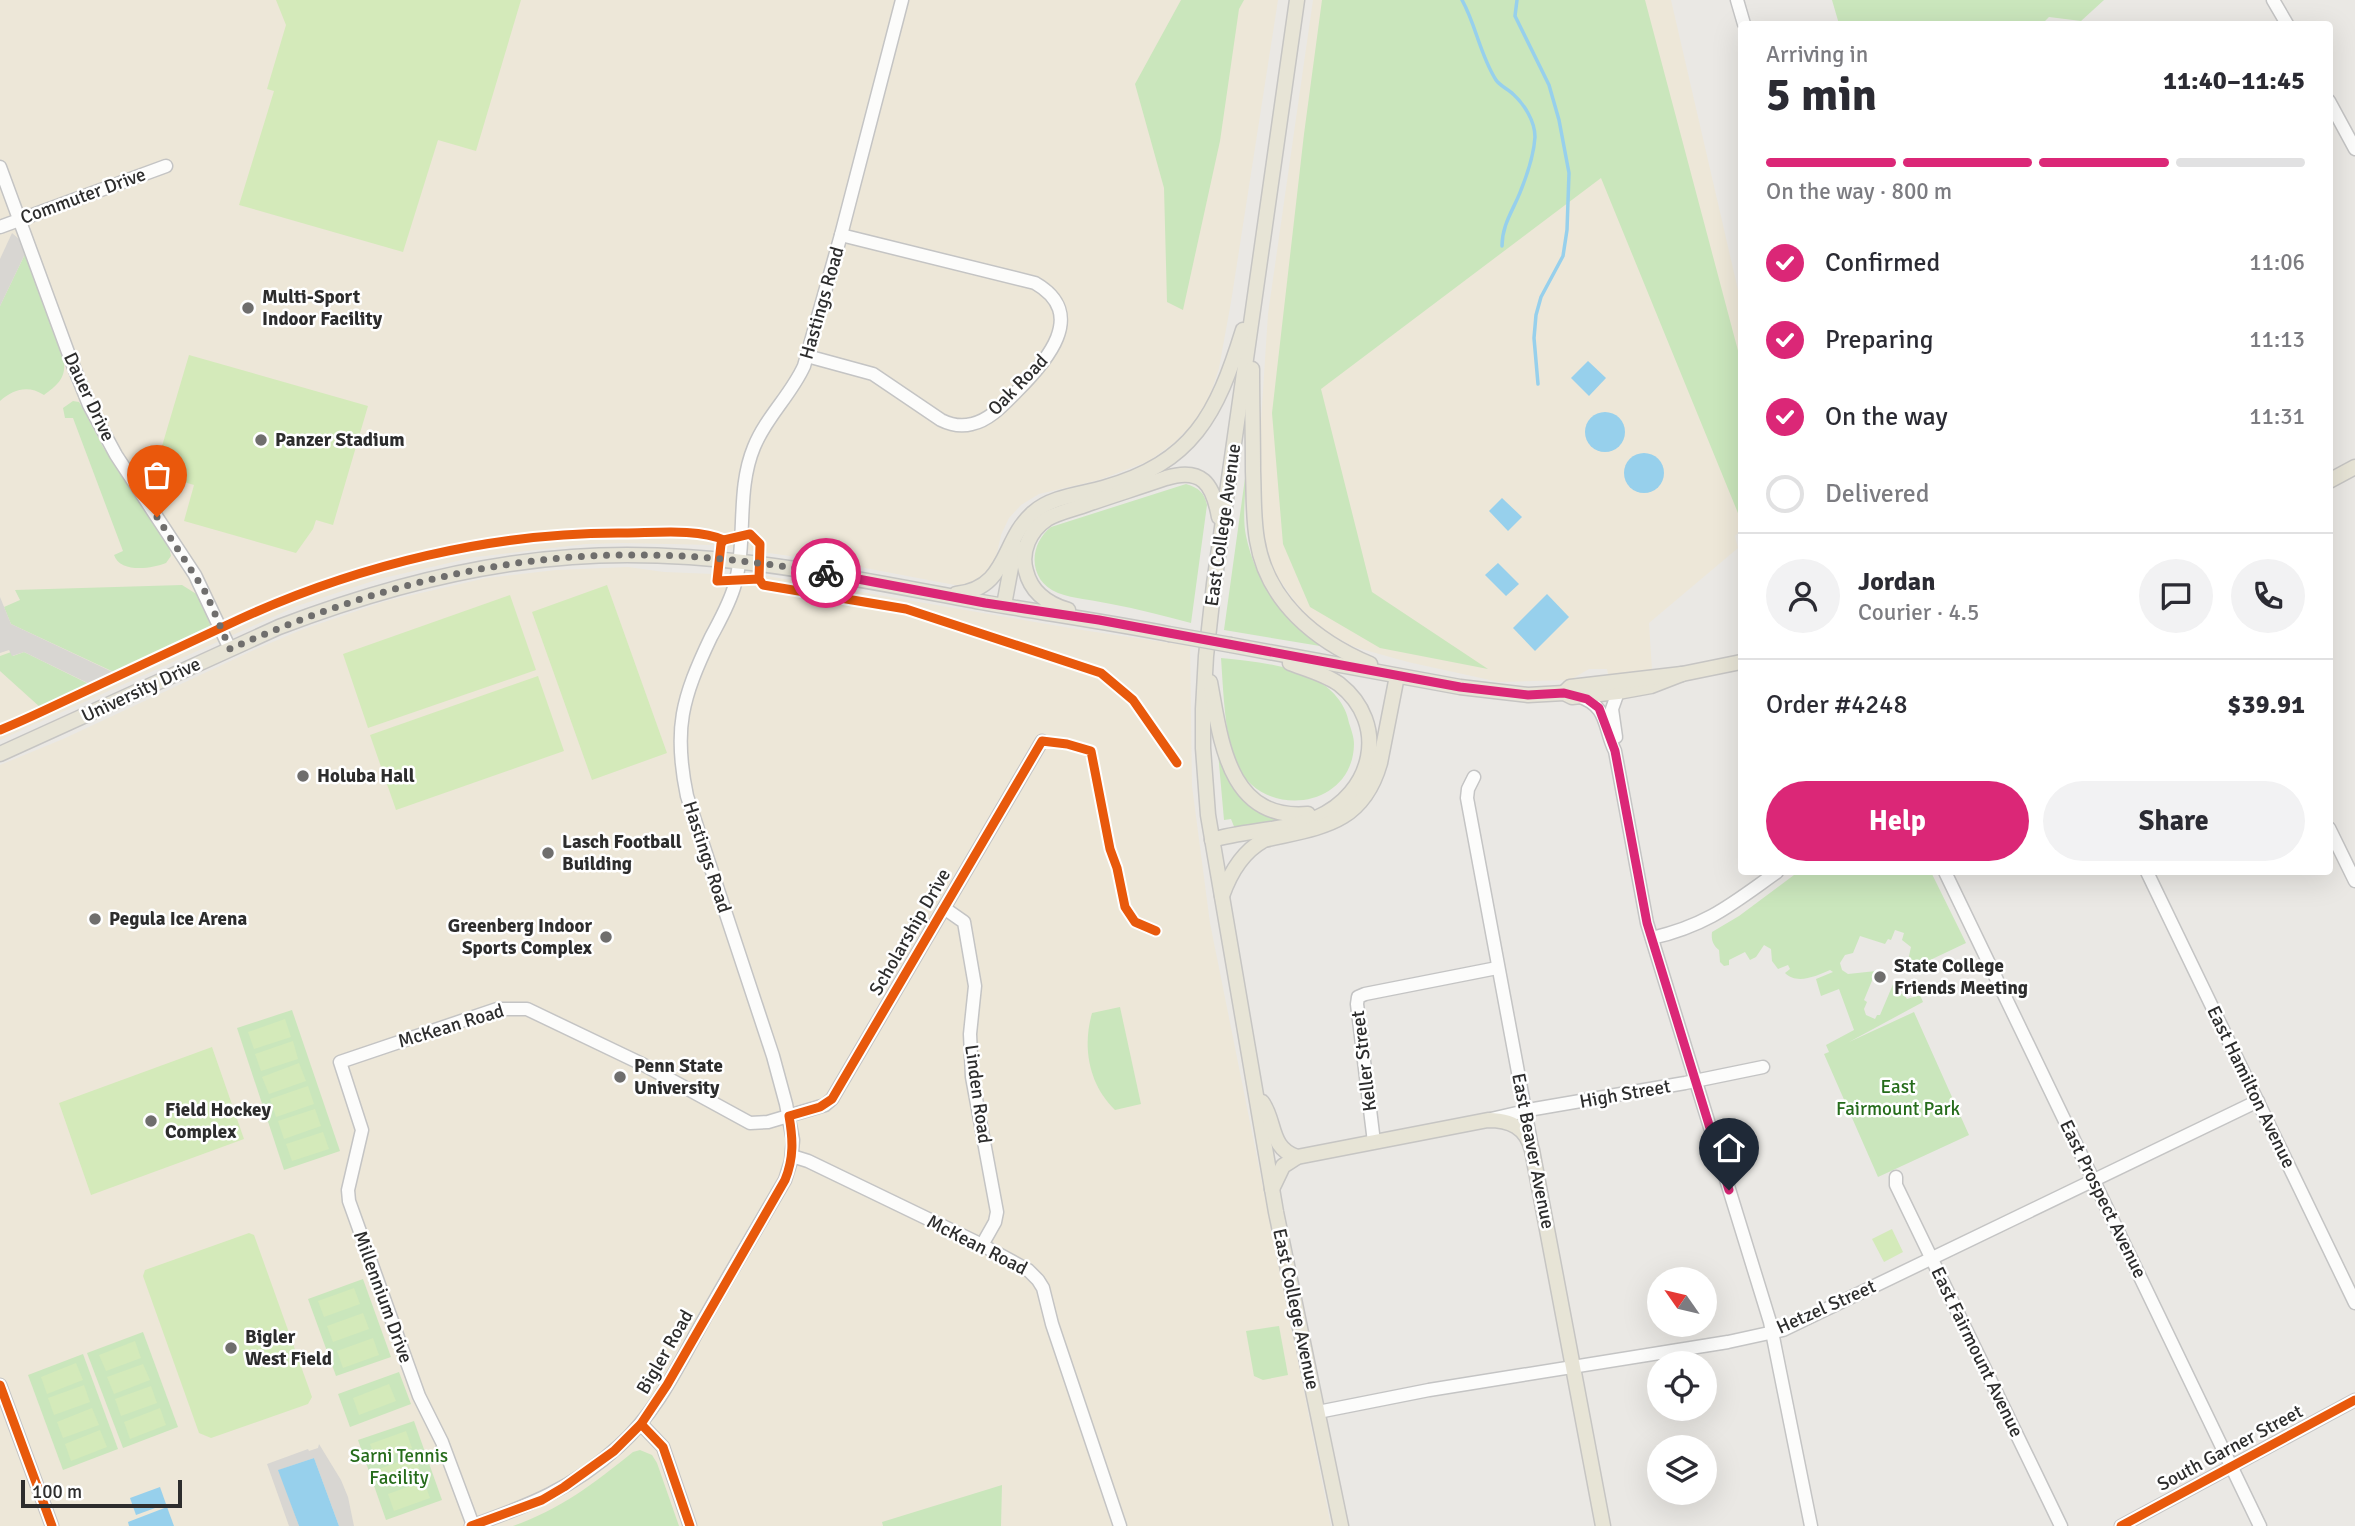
<!DOCTYPE html>
<meta charset="utf-8">
<style>
:root{--surface:#fff;--page:#f2f2f3;--text:#2b2b33;--muted:#7c7c81;--line:#e1e1e2;--accent:#db2777}
body{margin:0;font-family:Signika,sans-serif;background:var(--page);color:var(--text);height:100vh;display:flex;flex-direction:column;font-size:26px;white-space:nowrap}
*{box-sizing:border-box;margin:0}
p{font-size:23px;color:var(--muted)}
.icon{flex:none;width:38px;height:38px;fill:none;stroke:currentColor;stroke-width:2;stroke-linecap:round;stroke-linejoin:round}
.map{position:relative;flex:1;overflow:hidden}
.panel{position:absolute;left:1738px;top:21px;width:595px;height:854px;display:flex;flex-direction:column;background:var(--surface);border-radius:7px;box-shadow:0 7px 28px #0002}
.panel>*{flex:none}
.needle{width:46px;rotate:304deg}
.buttons{position:absolute;left:1647px;top:1267px;display:grid;gap:14px}
.buttons a{display:grid;place-items:center;width:70px;height:70px;border-radius:50%;background:var(--surface);box-shadow:0 7px 28px #0002;font-size:35px}
.scale{position:absolute;left:21px;bottom:18px;width:161px;box-sizing:border-box;padding-left:7px;border:4px solid #2d2d2d;border-top:0;font-size:19px;line-height:24px;white-space:nowrap;color:#2d2d2d;-webkit-text-stroke:5px #fff;paint-order:stroke}
.pin{position:absolute;display:grid;place-items:center;width:60px;height:60px;color:#fff;margin:-72px -30px;border-radius:50% 50% 50% 0;rotate:-45deg;box-shadow:0 0 7px #0007}
.pin .icon{rotate:45deg}
.courier{position:absolute;display:grid;place-items:center;width:70px;height:70px;margin:-35px;border:5px solid #db2777;border-radius:50%;background:#fff;color:#222;box-shadow:0 2px 9px #0007}
.head em{font-style:normal;font-weight:700}
.head div{display:flex;flex-direction:column-reverse}
.head{display:flex;align-items:center;justify-content:space-between;height:119px;padding:0 28px}
h1{font-size:46px;font-weight:700;line-height:52px}
.bar{display:grid;grid-template-columns:repeat(4,1fr);gap:10px 7px;align-content:center;height:84px;padding:0 28px}
.bar i{height:9px;border-radius:5px;background:var(--line)}
.bar .current{background:var(--accent)}
.bar p{grid-column:span 4}
.line{display:flex;align-items:center;gap:18px;padding:0 28px;border-top:2px solid var(--line)}
.line div{flex:1}
.round{display:grid;place-items:center;flex:none;width:74px;height:74px;border-radius:37px;background:var(--page)}
ol{padding:0 28px;list-style:none}
li{display:flex;align-items:center;gap:21px;height:77px}
li p{margin-inline-start:auto}
li .icon{padding:7px;border-radius:50%;background:var(--accent);color:#fff;stroke-width:4}
li:last-child{color:var(--muted)}
li i{width:38px;height:38px;border:4px solid var(--line);border-radius:50%}
.cta{display:flex;gap:14px;margin-top:auto;padding:14px 28px}
.cta a{flex:1;height:80px;border-radius:42px;background:var(--accent);color:#fff;font-size:28px;font-weight:700;line-height:80px;text-align:center}
.cta a+a{background:var(--page);color:var(--text)}
.map>svg:first-child{display:block}
.education{fill:#ede7d8}
.green{fill:#cae6bc}
.pitch{fill:#d4eaba}
.plaza{fill:#d8d6d2}
.water{fill:#97d0ec}
.lines{fill:none;stroke-linecap:round;stroke-linejoin:round}
.stream{stroke:#97d0ec;stroke-width:3.5}
.minor-casing{stroke:#c4c4c4;stroke-width:15}
.major-casing{stroke:#c6c5c3;stroke-width:17}
.minor{stroke:#fcfcfb;stroke-width:12}
.major{stroke:#e7e4d6;stroke-width:14}
.major-bridge-casing{stroke:#c6c5c3;stroke-width:17;stroke-linecap:butt}
.major-bridge{stroke:#e7e4d6;stroke-width:14}
.cycleway-casing{stroke:#fff;stroke-width:13}
.cycleway{stroke:#e8590c;stroke-width:9}
.done{stroke:#6f6e6d;stroke-width:7;stroke-dasharray:0 12.6}
.route{stroke:#db2777;stroke-width:9}
.poi-dot{fill:#6f6e6d;stroke:#fff;stroke-width:2.5}
.labels{text-anchor:middle;dominant-baseline:central;stroke-width:5;stroke-linejoin:round;paint-order:stroke}
.street-label{font-size:19px;fill:#2d2d2d;stroke:#fff}
.poi-label{font-size:19px;font-weight:bold;fill:#2d2d2d;stroke:#fff;text-anchor:start}
.park-label{font-size:19px;fill:#266c1b;stroke:#fff}
</style>
<div class="map">
<svg width="2355" height="1526" viewBox="0 0 2355 1526">
<rect width="100%" height="100%" fill="#eae8e4"/>
<g class="education">
<path d="M0,0h1278l-47,302 -12,66 -8,25 -11,23 -25,26 -26,19 -50,19 -60,14 -18,11 -12,13 -8,17 -5,23 -7,13 -12,11 -17,4 -121,-23 -126,-18 -90,-2 -37,1 -111,13 -96,22 -82,27 -297,134z"/>
<path d="M1313,0h358l70,303v227l-6,6 3,12 -89,75 3,47 -39,7 -5,-3 -1,-5h-18l-19,11 -71,2 -91,-20 -54,-15 -36,-20 -22,-24 -20,-28 -11,-29 -5,-45v-65l8,-122z"/>
<path d="M628,567l36,5 103,4 315,54 108,16 2,140 18,137 121,603h-1331v-761l63,-26 193,-90 45,-19 85,-29 100,-23 70,-8z"/>
</g>
<g class="green">
<path d="M1181,0h63l-5,9 -19,132 -37,169 -16,-8 -3,-114 -29,-104z"/>
<path d="M1322,0h323l96,362 -1,156 -139,-340 -280,211 51,203 116,77 -108,-21 -70,-41 -27,-63 -11,-131 32,-279z"/>
<path d="M1832,0h272l-23,21 -32,-4 -7,7h-203z"/>
<path d="M25,254l39,108c2,17 -8,24 -20,33 -16,-10 -30,-6 -44,6v-95z"/>
<path d="M73,401l6,1 3,5 21,40 66,100 2,9 -5,7c-15,6 -46,10 -52,-8l9,-4 -50,-133h-8l-2,-10z"/>
<path d="M1246,471c0,21 -4,46 0,65 10,47 37,82 74,110l-96,-16z"/>
<path d="M1186,484c13,4 18,8 21,21l-16,118c-27,-7 -53,-14 -80,-19 -17,-4 -37,-5 -53,-11 -30,-12 -30,-48 -7,-66z"/>
<path d="M182,585l16,10 14,34 -94,45 -107,-50 -7,-17 16,-7 -5,-10z"/>
<path d="M11,652l2,4 11,-4 69,34 -52,22 -41,-37v-15z"/>
<path d="M1221,658c31,3 65,6 93,21 17,8 32,25 35,44 2,6 5,14 5,21 -1,65 -91,77 -118,20 -11,-24 -13,-78 -15,-106z"/>
<path d="M1217,741l6,24 59,54 -47,10 -4,-10 -7,1z"/>
<path d="M1798,872h133l35,71 -57,27 -5,-1 -1,-7 7,-2 -1,-4 2,-9 -9,-7 2,-7 -9,-3 -4,10 -3,-1 -3,5 -25,-8 -7,17 -8,2 -5,8 2,7 6,4 28,-3 -12,29 3,2 -3,7 2,6 9,4 2,-4h3l14,-33 5,7 -3,2 2,5 5,-3 4,6 13,-4 3,7 -74,40 65,-30 55,123 -91,42 -54,-123 5,-2 -3,-7 28,-15 -15,-41 -18,7 -5,-17 17,-7 -3,-2c-14,6 -33,15 -45,3l5,-4 -2,-4 -10,4 -6,-8 -1,-12 -7,-4 -8,12 -6,3 -5,-8 -16,8v5l-5,1 -4,-4 -1,-12c-6,-5 -8,-10 -7,-18l27,-16z"/>
<path d="M1120,1007l21,97 -26,6c-26,-25 -33,-62 -23,-97z"/>
<path d="M292,1010l48,141 -56,19 -47,-142z"/>
<path d="M363,1279l28,78 -55,19 -28,-77z"/>
<path d="M1279,1326l9,49 -25,5 -9,-4 -8,-45z"/>
<path d="M143,1332l35,95 -55,21 -36,-95z"/>
<path d="M83,1354l35,95 -55,21 -35,-95z"/>
<path d="M399,1372l12,32 -61,23 -12,-33z"/>
<path d="M414,1421l28,79 -56,20 -28,-80z"/>
<path d="M640,1450l12,5 5,8 22,63h-166c48,-17 80,-42 120,-74z"/>
<path d="M1002,1485l-1,41h-118l-1,-4z"/>
</g>
<g class="pitch">
<path d="M276,0h245l-45,151 -38,-11 -35,112 -164,-47 35,-114 -7,-2 19,-64z"/>
<path d="M189,355l179,51 -35,119 -17,-5 -3,9 -17,24 -112,-32 10,-36 -40,-12z"/>
<path d="M607,585l60,168 -75,27 -60,-168z"/>
<path d="M510,595l26,75 -168,58 -25,-74z"/>
<path d="M538,676l26,75 -168,59 -26,-75z"/>
<path d="M285,1019l6,18 -37,12 -6,-17z"/>
<path d="M293,1041l5,18 -37,12 -6,-17z"/>
<path d="M212,1047l32,92 -153,56 -32,-92z"/>
<path d="M299,1063l7,18 -37,13 -7,-17z"/>
<path d="M308,1086l6,18 -38,13 -6,-18z"/>
<path d="M315,1109l6,17 -37,13 -6,-18z"/>
<path d="M323,1132l6,17 -37,12 -6,-17z"/>
<path d="M1892,1229l11,23 -19,10 -12,-23z"/>
<path d="M249,1233l5,2 58,162 -4,7 -97,34 -12,-5 -56,-157 2,-6z"/>
<path d="M354,1288l6,16 -36,13 -6,-16z"/>
<path d="M363,1313l6,16 -36,13 -6,-16z"/>
<path d="M373,1338l6,17 -36,13 -6,-17z"/>
<path d="M135,1341l6,17 -35,13 -7,-16z"/>
<path d="M76,1363l7,17 -36,14 -6,-17z"/>
<path d="M143,1364l7,16 -36,14 -7,-17z"/>
<path d="M389,1384l7,17 -37,14 -6,-17z"/>
<path d="M84,1385l6,17 -36,13 -6,-17z"/>
<path d="M151,1386l6,17 -36,13 -6,-17z"/>
<path d="M92,1408l7,17 -36,13 -6,-16z"/>
<path d="M160,1408l6,17 -36,14 -6,-17z"/>
<path d="M100,1430l7,17 -36,14 -6,-17z"/>
<path d="M406,1431l6,17 -36,13 -6,-17z"/>
<path d="M415,1456l6,17 -36,13 -6,-17z"/>
<path d="M424,1481l6,17 -36,13 -6,-17z"/>
</g>
<g class="plaza">
<path d="M12,233l8,7 5,14 -25,52v-47z"/>
<path d="M0,597l11,27 110,52 -25,11 -72,-35 -12,4 -3,-6 -9,3z"/>
<path d="M319,1444l22,36 7,17 6,29h-15l-25,-68 -35,12 20,56h-10l-22,-62 41,-15 1,2 9,-3z"/>
</g>
<g class="water">
<path d="M1588,361l18,17 -17,18 -18,-18z"/>
<circle cx="1605" cy="432" r="20"/>
<circle cx="1644" cy="473" r="20"/>
<path d="M1502,498l20,19 -14,14 -19,-20z"/>
<path d="M1498,563l21,21 -13,12 -21,-21z"/>
<path d="M1547,594l22,23 -34,34 -22,-23z"/>
<path d="M314,1458l25,68h-40l-21,-56z"/>
<path d="M160,1487l6,17 -30,11 -6,-17z"/>
<path d="M167,1507l7,19h-45l-1,-4z"/>
</g>
<g class="lines">
<g class="stream">
<path d="M1462,0c14,25 18,55 34,80 4,6 12,9 17,14 11,10 22,27 22,43 -1,16 -8,38 -14,53 -7,19 -19,34 -19,56"/>
<path d="M1517,0l-2,16 34,69 10,35 10,53 -2,57 -4,26 -22,41 -5,18 -2,23 4,46"/>
</g>
<g class="minor-casing">
<g id="minor">
<path d="M1737,0l7,24"/>
<path d="M2273,0l14,24"/>
<path d="M2329,101l26,48"/>
<path d="M0,167l69,188 20,50 27,50 79,120 35,74"/>
<path d="M0,227l166,-61"/>
<path d="M807,356l66,18 68,46c10,5 20,7 31,4 18,-4 32,-20 44,-32 30,-30 73,-78 19,-109l-194,-48"/>
<path d="M1578,696c31,10 25,31 37,55l32,172 123,399 41,204"/>
<path d="M1616,737l-4,-28 6,-17"/>
<path d="M1474,777l-6,12 -1,9 64,344"/>
<path d="M2329,828l26,53"/>
<path d="M1945,872l315,654"/>
<path d="M2147,872l208,431"/>
<path d="M944,908l20,14 11,64 -5,48 2,43 25,135 -2,10 -13,23"/>
<path d="M1652,938c56,-13 80,-34 125,-66"/>
<path d="M1491,1119l43,-10 151,-26 78,-16"/>
<path d="M1374,1142l-17,-138 1,-7 7,-3 132,-26"/>
<path d="M792,1156l16,5 174,84 46,25 10,10 5,8 9,36 68,202"/>
<path d="M1896,1177v8l165,341"/>
<path d="M0,1385l52,141"/>
<path d="M1318,1412l111,-22 299,-48 55,-12 475,-229"/>
<path d="M641,1424l22,23 27,79"/>
<path d="M473,1525l-31,-83 -23,-46 -70,-195 -1,-11 14,-60 -22,-68 157,-53h30l115,55 108,59 18,-1 57,-17 7,-6 210,-358"/>
<path d="M471,1526c59,-21 101,-37 148,-80 37,-33 59,-80 83,-123 27,-48 55,-95 83,-143l6,-19 2,-21 -7,-36 -13,-48 -86,-260c-14,-67 -5,-98 24,-159 9,-17 19,-34 24,-53 12,-44 1,-94 19,-137 12,-30 37,-52 50,-81l37,-131 61,-235"/>
<path d="M2121,1526l234,-126"/>
</g>
</g>
<g class="major-casing">
<g id="major">
<path d="M1297,0l-83,584 -8,72 -3,53v39l5,67 68,397 65,314"/>
<path d="M1252,369c0,34 1,68 1,102 1,23 0,46 4,69 10,62 59,101 113,124"/>
<path d="M2329,481l26,-14"/>
<path d="M956,594c53,-6 45,-53 77,-81 17,-16 48,-19 70,-25 90,-25 114,-74 140,-158"/>
<path d="M1004,605l11,-59"/>
<path d="M1068,610c-20,-6 -37,-18 -42,-39 -6,-19 4,-41 21,-52 12,-7 28,-10 41,-15 26,-9 52,-17 78,-26 36,-11 47,6 53,39"/>
<path d="M1231,645l229,42 68,8 36,-2 8,4 46,-5 33,-6 31,-12"/>
<path d="M1210,682c11,59 18,139 98,132"/>
<path d="M1564,693l6,-6 112,-13 59,-12"/>
<path d="M0,754l279,-127c94,-36 192,-63 293,-70 138,-10 274,20 409,45 63,11 126,20 188,32"/>
<path d="M1212,840c33,-10 72,-9 104,-22 57,-24 74,-94 23,-134 -14,-10 -33,-15 -49,-21"/>
<path d="M1222,896c8,-23 20,-44 42,-56 55,-13 98,-14 116,-77l17,-87"/>
<path d="M1262,1102c14,19 7,46 35,55"/>
<path d="M1272,1189l11,-23 14,-9 191,-37c22,0 38,7 44,30l71,376"/>
</g>
</g>
<use href="#minor" class="minor"/>
<use href="#major" class="major"/>
<g class="major-bridge-casing">
<path id="major-bridge" d="M1169,634l62,11"/>
</g>
<use href="#major-bridge" class="major-bridge"/>
<g class="cycleway-casing">
<g id="cycleway">
<path d="M759,579l1,-35 -10,-10 -26,6 -3,4 -4,37 42,-2 4,6 143,24 195,64 32,27 44,63"/>
<path d="M0,730c20,-8 39,-17 58,-26 61,-28 121,-57 182,-85 118,-54 254,-87 384,-86 29,0 74,-5 100,7"/>
<path d="M0,1385l52,141"/>
<path d="M641,1424l22,23 27,79"/>
<path d="M471,1526l71,-26 22,-13 50,-36 27,-27 26,-39 118,-205c9,-22 8,-41 4,-64l31,-9 12,-8 210,-358 25,3 24,7 19,98 7,19 8,39 10,15 21,9"/>
<path d="M2121,1526l234,-126"/>
</g>
</g>
<use href="#cycleway" class="cycleway"/>
</g>
<g class="lines">
<path class="done" d="M157,517l49,76 24,56c130,-58 269,-96 411,-94 62,0 124,8 185,18"/>
<path class="route" d="M826,573l159,30 114,17 361,67 68,8 36,-2 23,6 12,9 16,43 32,172 82,267"/>
</g>
<g class="poi-dot">
<circle cx="248" cy="308" r="7"/>
<circle cx="261" cy="440" r="7"/>
<circle cx="303" cy="776" r="7"/>
<circle cx="548" cy="853" r="7"/>
<circle cx="95" cy="919" r="7"/>
<circle cx="606" cy="937" r="7"/>
<circle cx="1880" cy="977" r="7"/>
<circle cx="620" cy="1077" r="7"/>
<circle cx="151" cy="1121" r="7"/>
<circle cx="231" cy="1348" r="7"/>
</g>
<g class="labels">
<g class="street-label">
<text transform="translate(83 196) rotate(-20)">Commuter Drive</text>
<text transform="translate(822 303) rotate(-74)">Hastings Road</text>
<text transform="translate(1018 385) rotate(-46)">Oak Road</text>
<text transform="translate(89 397) rotate(65)">Dauer Drive</text>
<text transform="translate(1223 525) rotate(-82)">East College Avenue</text>
<text transform="translate(141 690) rotate(-25)">University Drive</text>
<text transform="translate(707 857) rotate(72)">Hastings Road</text>
<text transform="translate(910 932) rotate(-60)">Scholarship Drive</text>
<text transform="translate(451 1026) rotate(-17)">McKean Road</text>
<text transform="translate(1364 1061) rotate(-97)">Keller Street</text>
<text transform="translate(2251 1087) rotate(64)">East Hamilton Avenue</text>
<text transform="translate(978 1094) rotate(82)">Linden Road</text>
<text transform="translate(1625 1094) rotate(-10)">High Street</text>
<text transform="translate(1533 1151) rotate(79)">East Beaver Avenue</text>
<text transform="translate(2103 1199) rotate(64)">East Prospect Avenue</text>
<text transform="translate(977 1245) rotate(27)">McKean Road</text>
<text transform="translate(383 1297) rotate(70)">Millennium Drive</text>
<text transform="translate(1826 1307) rotate(-24)">Hetzel Street</text>
<text transform="translate(1296 1309) rotate(78)">East College Avenue</text>
<text transform="translate(665 1352) rotate(-60)">Bigler Road</text>
<text transform="translate(1977 1352) rotate(64)">East Fairmount Avenue</text>
<text transform="translate(2230 1448) rotate(-28)">South Garner Street</text>
</g>
<g class="poi-label">
<text x="262" y="297">Multi-Sport<tspan x="262" dy="22">Indoor Facility</tspan></text>
<text x="275" y="440">Panzer Stadium</text>
<text x="317" y="776">Holuba Hall</text>
<text x="562" y="842">Lasch Football<tspan x="562" dy="22">Building</tspan></text>
<text x="109" y="919">Pegula Ice Arena</text>
<text x="592" y="926" text-anchor="end">Greenberg Indoor<tspan x="592" dy="22">Sports Complex</tspan></text>
<text x="1894" y="966">State College<tspan x="1894" dy="22">Friends Meeting</tspan></text>
<text x="634" y="1066">Penn State<tspan x="634" dy="22">University</tspan></text>
<text x="165" y="1110">Field Hockey<tspan x="165" dy="22">Complex</tspan></text>
<text x="245" y="1337">Bigler<tspan x="245" dy="22">West Field</tspan></text>
</g>
<g class="park-label">
<text x="1898" y="1087">East<tspan x="1898" dy="22">Fairmount Park</tspan></text>
<text x="399" y="1456">Sarni Tennis<tspan x="399" dy="22">Facility</tspan></text>
</g>
</g>
</svg>
<div class="buttons">
<a><svg class="needle" viewBox="-14 -14 28 28"><path d="M0-13l5 13h-10z" fill="#e53935"/><path d="M0 13l5-13h-10z" fill="#7c7c81"/></svg></a>
<a><svg class="icon" aria-label="locate" viewBox="0 0 24 24"><circle cx="12" cy="12" r="6"/><path d="M12 2v4M12 18v4M2 12h4M18 12h4"/></svg></a>
<a><svg class="icon" aria-label="layers" viewBox="0 0 24 24"><path d="M12 4l9 5-9 5-9-5zM3 14l9 5 9-5"/></svg></a>
</div>
<div class="scale">100 m</div>
<div class="pin" style="left:157px;top:517px;background:#ea580c"><svg class="icon" aria-label="bag" viewBox="0 0 24 24"><path d="M5 8h14l-1 12H6zM9 8a3 3 0 0 1 6 0"/></svg></div>
<div class="pin" style="left:1729px;top:1190px;background:#1f2937"><svg class="icon" aria-label="home" viewBox="0 0 24 24"><path d="M3 11l9-7 9 7M6 9v11h12V9"/></svg></div>
<div class="courier" style="left:826px;top:573px"><svg class="icon" aria-label="bike" viewBox="0 0 24 24"><circle cx="6" cy="16" r="4"/><circle cx="18" cy="16" r="4"/><path d="M6 16l4-8h5l3 8M10 8l3 8H6M13 5h3"/></svg></div>
<section class="panel">
<div class="head"><div><h1>5 min</h1><p>Arriving in</p></div><em>11:40–11:45</em></div>
<div class="bar"><i class="current"></i><i class="current"></i><i class="current"></i><i></i><p>On the way · 800 m</p></div>
<ol>
<li><svg class="icon" aria-label="check" viewBox="0 0 24 24"><path d="M5 12l5 5 9-10"/></svg>Confirmed<p>11:06</p></li>
<li><svg class="icon" aria-label="check" viewBox="0 0 24 24"><path d="M5 12l5 5 9-10"/></svg>Preparing<p>11:13</p></li>
<li><svg class="icon" aria-label="check" viewBox="0 0 24 24"><path d="M5 12l5 5 9-10"/></svg>On the way<p>11:31</p></li>
<li><i></i>Delivered</li>
</ol>
<div class="line" style="height:126px"><a class="round"><svg class="icon" aria-label="person" viewBox="0 0 24 24"><circle cx="12" cy="8" r="4"/><path d="M4 21q1-7 8-7t8 7"/></svg></a><div><b>Jordan</b><p>Courier · 4.5</p></div><a class="round"><svg class="icon" aria-label="chat" viewBox="0 0 24 24"><path d="M4 5h16v11H9l-5 4z"/></svg></a><a class="round"><svg class="icon" aria-label="phone" viewBox="0 0 24 24"><path d="M5 4h4l2 5-3 2q2 4 5 5l2-3 5 2v4C11 20 4 13 5 4z"/></svg></a></div>
<div class="line" style="height:91px"><div>Order #4248</div><b>$39.91</b></div>
<div class="cta"><a>Help</a><a>Share</a></div>
</section>
</div>
